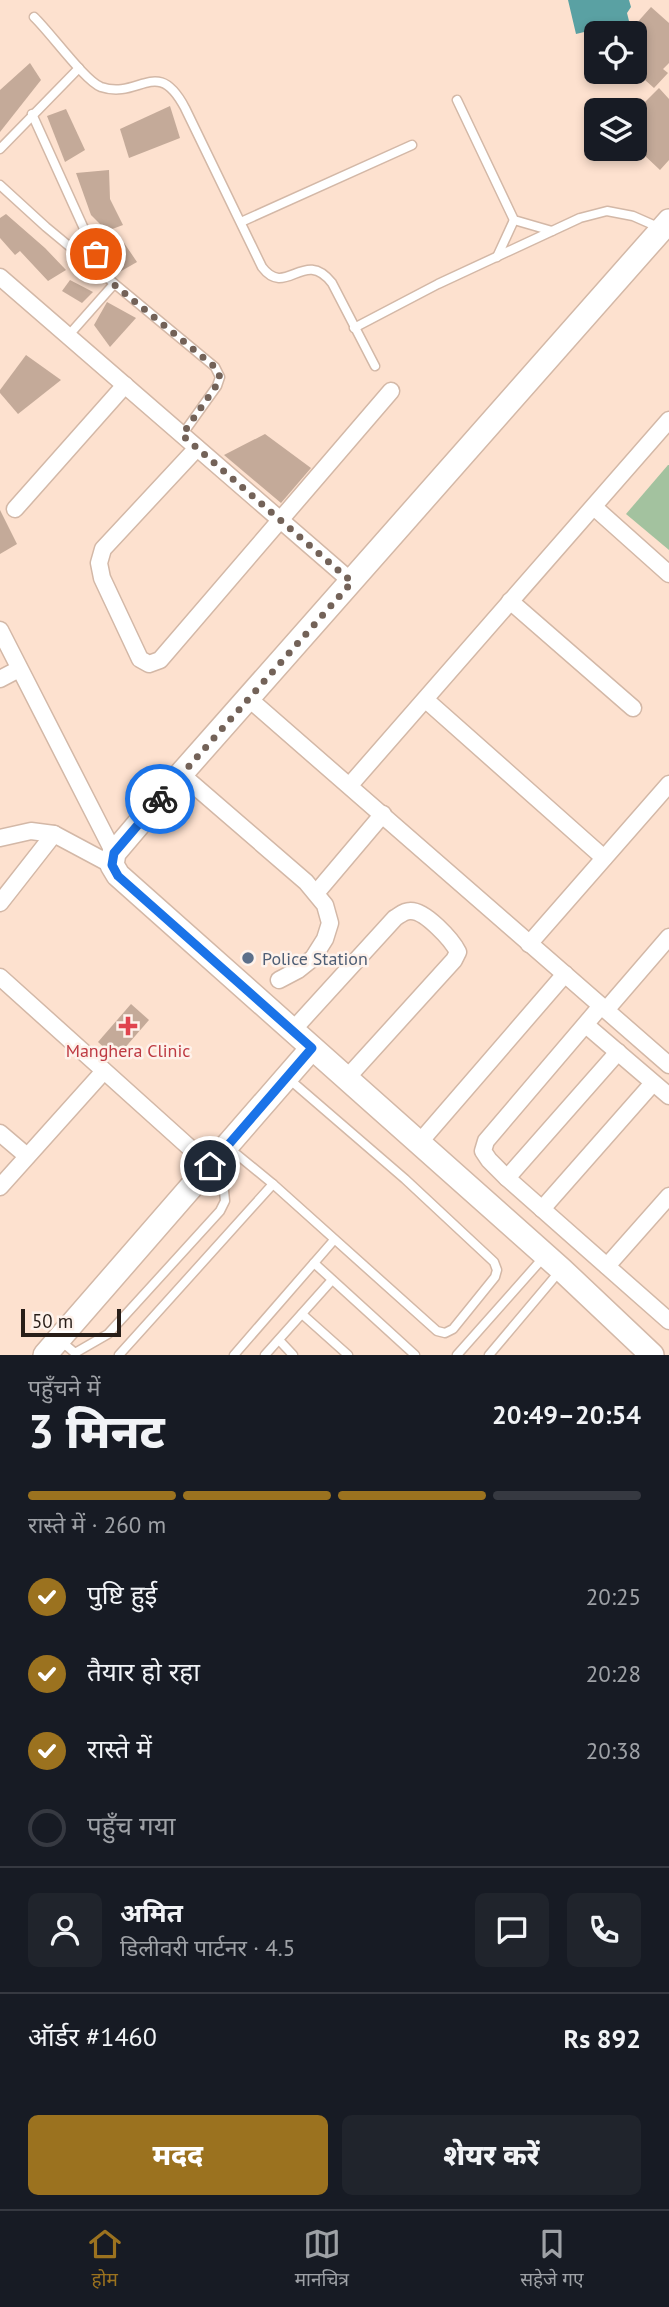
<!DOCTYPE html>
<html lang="hi">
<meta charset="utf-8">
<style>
:root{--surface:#171b24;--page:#20242c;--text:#f1f3f6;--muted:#9ea1a6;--line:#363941;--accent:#9b721f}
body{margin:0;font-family:"PT Sans","Noto Sans Devanagari",sans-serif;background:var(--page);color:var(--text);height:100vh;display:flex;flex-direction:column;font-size:26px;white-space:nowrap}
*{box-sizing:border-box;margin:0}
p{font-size:23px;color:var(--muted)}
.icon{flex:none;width:38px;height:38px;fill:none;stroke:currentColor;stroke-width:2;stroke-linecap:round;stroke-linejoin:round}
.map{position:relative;height:1355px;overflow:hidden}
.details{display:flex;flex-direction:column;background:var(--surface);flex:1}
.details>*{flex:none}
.controls{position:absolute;left:584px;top:21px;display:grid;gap:14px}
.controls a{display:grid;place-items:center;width:63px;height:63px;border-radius:10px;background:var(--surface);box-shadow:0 4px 10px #0003;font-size:35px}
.scale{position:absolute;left:21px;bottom:18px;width:100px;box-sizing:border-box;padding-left:7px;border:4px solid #281e18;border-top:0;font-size:19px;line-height:24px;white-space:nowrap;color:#281e18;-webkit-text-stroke:5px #fef2eb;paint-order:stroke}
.pin{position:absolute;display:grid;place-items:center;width:60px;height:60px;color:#fff;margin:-30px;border:4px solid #fff;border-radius:50%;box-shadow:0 2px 7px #0007}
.courier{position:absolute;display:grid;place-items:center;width:70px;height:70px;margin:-35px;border:5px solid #1a73e8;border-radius:50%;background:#fff;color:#222;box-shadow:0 2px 9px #0007}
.headline em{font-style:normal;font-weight:800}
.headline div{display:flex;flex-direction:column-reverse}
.headline{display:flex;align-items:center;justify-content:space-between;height:119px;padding:0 28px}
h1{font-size:46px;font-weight:800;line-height:52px}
.bar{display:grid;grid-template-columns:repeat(4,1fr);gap:10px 7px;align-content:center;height:84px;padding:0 28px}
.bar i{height:9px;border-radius:5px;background:var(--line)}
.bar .active{background:var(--accent)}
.bar p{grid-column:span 4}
.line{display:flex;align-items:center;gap:18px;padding:0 28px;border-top:2px solid var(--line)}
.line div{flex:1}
.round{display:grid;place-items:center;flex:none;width:74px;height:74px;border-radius:10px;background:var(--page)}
ol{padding:0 28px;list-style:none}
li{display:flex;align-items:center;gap:21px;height:77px}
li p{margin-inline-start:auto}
li .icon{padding:7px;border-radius:50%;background:var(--accent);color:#fff;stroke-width:4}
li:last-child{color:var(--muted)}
li i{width:38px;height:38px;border:4px solid var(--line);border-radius:50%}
.primary-button{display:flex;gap:14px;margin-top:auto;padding:14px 28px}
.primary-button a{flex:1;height:80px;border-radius:10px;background:var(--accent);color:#fff;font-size:28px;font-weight:800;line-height:80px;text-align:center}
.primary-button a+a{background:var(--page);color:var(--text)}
.dock{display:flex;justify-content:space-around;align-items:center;height:98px;border-top:2px solid var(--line);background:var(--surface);font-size:19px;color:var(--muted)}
.dock a{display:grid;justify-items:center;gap:4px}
.dock .active{color:var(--accent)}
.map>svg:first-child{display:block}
.green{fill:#a3c29f}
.water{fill:#5aa1a3}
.building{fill:#c4aa99}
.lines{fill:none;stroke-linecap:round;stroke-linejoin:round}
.lane-casing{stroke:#d3b8a7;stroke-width:11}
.street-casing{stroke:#d3b8a7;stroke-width:19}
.secondary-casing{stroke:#d3b8a7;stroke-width:26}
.lane{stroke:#fff;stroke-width:8}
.street{stroke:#fff;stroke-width:16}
.secondary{stroke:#fff;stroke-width:23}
.done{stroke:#736258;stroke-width:7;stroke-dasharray:0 12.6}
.route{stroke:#1a73e8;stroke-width:9}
.service-dot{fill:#5c6f8a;stroke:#fef2eb;stroke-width:2.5}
.health-dot{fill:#e0444e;stroke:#fef2eb;stroke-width:2.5}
.labels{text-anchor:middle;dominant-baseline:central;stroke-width:5;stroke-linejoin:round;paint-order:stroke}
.service-label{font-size:18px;fill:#4e5e75;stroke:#fef2eb;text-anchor:start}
.health-label{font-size:18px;fill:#be3a42;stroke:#fef2eb}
</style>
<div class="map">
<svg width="669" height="1355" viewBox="0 0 669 1355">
<rect width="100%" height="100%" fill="#fde1cf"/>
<path class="green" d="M668,465h1v85l-43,-36z"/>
<path class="water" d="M568,0h61l2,7 -4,6 2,8 -53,13z"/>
<g class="building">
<path d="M651,7l18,16v40l-6,6 5,4 -14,15 -19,-17v-38l4,-4 -4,-4z"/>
<path d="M30,63l11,17 -41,52v-42z"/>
<path d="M659,88l10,11v61l-9,10 -18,-17 4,-5 -11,-10v-26z"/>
<path d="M170,106l10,32 -51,20 -9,-29z"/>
<path d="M66,109l19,41 -20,12 -18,-46z"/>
<path d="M109,170l1,29 13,26 -16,6 -16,-16 -15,-42z"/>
<path d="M6,214l39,34 21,22 -18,11 -28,-30 -5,4 -15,-17v-20z"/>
<path d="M118,234l19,28 -21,12 3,-6 -19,-23z"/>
<path d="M70,280l23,12 -11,11 -20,-12z"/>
<path d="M107,302l29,16 -26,29 -16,-22z"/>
<path d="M26,355l35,25 -43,34 -18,-21v-3z"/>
<path d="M265,434l46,34 -30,35 -57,-48z"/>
<path d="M0,510l17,34 -17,10z"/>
<path d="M131,1004l18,16 -33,38 -18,-16z"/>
</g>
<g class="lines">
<g class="lane-casing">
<g id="lane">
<path d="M34,17c16,15 51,64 67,70 39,13 56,-32 84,21l77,159c24,32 42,-20 70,16l43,83"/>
<path d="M457,100l57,120 38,11"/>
<path d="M32,114l73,161"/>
<path d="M0,149l79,-81"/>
<path d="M0,185l46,42 169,140 5,10 -3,9 -35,49"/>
<path d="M241,222l171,-77"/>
<path d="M497,257l17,-37"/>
<path d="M354,328l84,-44 142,-66 27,-7 26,5 25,11"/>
<path d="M68,336l46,-52"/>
<path d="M229,1148l44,36 164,147 8,2 8,-4 42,-52 2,-7 -3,-8 -89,-83 -116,-100"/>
<path d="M314,1263l101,92"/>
<path d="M302,1314l46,41"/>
<path d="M279,1340l14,15"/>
<path d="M62,1342l13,11 33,-19 112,-123 5,-10 -4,-40"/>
<path d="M119,1355l154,-171"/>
<path d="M234,1355l100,-115"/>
<path d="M265,1355l67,-75"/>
<path d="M457,1355l86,-97"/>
<path d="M489,1355l70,-83"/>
</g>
</g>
<g class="street-casing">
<g id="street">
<path d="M0,277l352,305"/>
<path d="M197,448l-94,101 -4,14 3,15 38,81 9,5 11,-4 231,-269"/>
<path d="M594,507l75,67"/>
<path d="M15,509l110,-124"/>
<path d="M510,601l123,107"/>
<path d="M0,630l114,223"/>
<path d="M0,679l19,-10"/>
<path d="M248,698l421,367"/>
<path d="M426,700l178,158"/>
<path d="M181,774l125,108 19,23 5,18 -5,16 -12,19 -15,12 -19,10"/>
<path d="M350,785l319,-365"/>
<path d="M0,838l31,-7 23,3"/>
<path d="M317,892l66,-78"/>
<path d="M0,903l54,-69 58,31"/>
<path d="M529,944l140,-160"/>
<path d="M0,977l210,189"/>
<path d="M601,1006l-115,135 -3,10 6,9 18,18 162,143"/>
<path d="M606,1010l63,-73"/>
<path d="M586,1025l83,71"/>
<path d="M292,1031l103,-113c5,-3 9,-7 15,-7 15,-1 42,29 48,41l-4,8 -108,119"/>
<path d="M0,1133l27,23"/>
<path d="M419,1143l146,-169"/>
<path d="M507,1178l111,-126"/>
<path d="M0,1187l104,-116"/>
<path d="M542,1209l111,-126"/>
<path d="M607,1266l62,-70"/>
</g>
</g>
<g class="secondary-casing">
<g id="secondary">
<path d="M45,1355l267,-307"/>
<path d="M652,1355l-91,-86 -443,-394 -6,-10 2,-12 67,-79 488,-553"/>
</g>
</g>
<use href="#lane" class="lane"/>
<use href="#street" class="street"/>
<use href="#secondary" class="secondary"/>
</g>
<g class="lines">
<path class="done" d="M96,254l10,24 109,89 5,10 -4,9 -34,49 170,147 -192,217"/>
<path class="route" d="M160,799l-46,54 -2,12 6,11 194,172 -102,118"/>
</g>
<circle class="service-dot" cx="248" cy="958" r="7"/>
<path class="health-dot" d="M124.5 1015.5h7v7h7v7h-7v7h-7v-7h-7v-7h7z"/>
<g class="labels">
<g class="service-label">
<text x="262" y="958">Police Station</text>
</g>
<g class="health-label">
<text x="128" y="1050">Manghera Clinic</text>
</g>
</g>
</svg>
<div class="controls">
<a><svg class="icon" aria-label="locate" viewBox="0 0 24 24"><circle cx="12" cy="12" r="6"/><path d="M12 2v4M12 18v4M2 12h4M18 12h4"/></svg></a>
<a><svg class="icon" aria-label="layers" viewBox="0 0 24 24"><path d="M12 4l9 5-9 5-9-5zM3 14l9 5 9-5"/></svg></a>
</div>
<div class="scale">50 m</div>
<div class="pin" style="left:96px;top:254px;background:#ea580c"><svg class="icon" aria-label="bag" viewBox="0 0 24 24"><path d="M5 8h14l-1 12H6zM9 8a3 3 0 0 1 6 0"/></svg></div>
<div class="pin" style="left:210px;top:1166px;background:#1f2937"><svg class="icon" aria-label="home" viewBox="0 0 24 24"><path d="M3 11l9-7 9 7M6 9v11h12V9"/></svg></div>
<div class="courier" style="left:160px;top:799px"><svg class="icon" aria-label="bike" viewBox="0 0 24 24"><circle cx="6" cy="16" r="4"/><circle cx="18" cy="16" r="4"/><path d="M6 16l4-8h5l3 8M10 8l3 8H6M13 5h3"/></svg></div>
</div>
<section class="details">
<div class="headline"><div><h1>3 मिनट</h1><p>पहुँचने में</p></div><em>20:49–20:54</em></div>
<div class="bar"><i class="active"></i><i class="active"></i><i class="active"></i><i></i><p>रास्ते में · 260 m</p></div>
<ol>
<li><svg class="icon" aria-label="check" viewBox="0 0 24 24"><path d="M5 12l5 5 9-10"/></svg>पुष्टि हुई<p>20:25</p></li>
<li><svg class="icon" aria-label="check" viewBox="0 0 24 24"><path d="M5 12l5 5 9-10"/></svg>तैयार हो रहा<p>20:28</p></li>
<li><svg class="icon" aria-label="check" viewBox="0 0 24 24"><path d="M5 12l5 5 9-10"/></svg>रास्ते में<p>20:38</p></li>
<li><i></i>पहुँच गया</li>
</ol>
<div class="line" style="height:126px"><a class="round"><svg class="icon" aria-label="person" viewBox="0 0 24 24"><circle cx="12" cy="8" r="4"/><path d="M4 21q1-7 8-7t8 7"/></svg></a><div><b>अमित</b><p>डिलीवरी पार्टनर · 4.5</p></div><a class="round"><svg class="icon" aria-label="chat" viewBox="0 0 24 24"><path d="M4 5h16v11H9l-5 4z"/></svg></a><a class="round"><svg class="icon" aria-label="phone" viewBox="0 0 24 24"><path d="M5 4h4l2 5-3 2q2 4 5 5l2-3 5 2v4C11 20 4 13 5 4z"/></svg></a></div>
<div class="line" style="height:91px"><div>ऑर्डर #1460</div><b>Rs 892</b></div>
<div class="primary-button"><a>मदद</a><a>शेयर करें</a></div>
</section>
<nav class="dock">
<a class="active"><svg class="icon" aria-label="home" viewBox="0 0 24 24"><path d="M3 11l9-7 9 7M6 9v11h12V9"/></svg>होम</a>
<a><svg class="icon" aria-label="map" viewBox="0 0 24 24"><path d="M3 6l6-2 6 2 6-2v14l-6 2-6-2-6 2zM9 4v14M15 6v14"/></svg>मानचित्र</a>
<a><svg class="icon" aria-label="saved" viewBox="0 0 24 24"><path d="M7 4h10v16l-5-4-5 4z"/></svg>सहेजे गए</a>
</nav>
